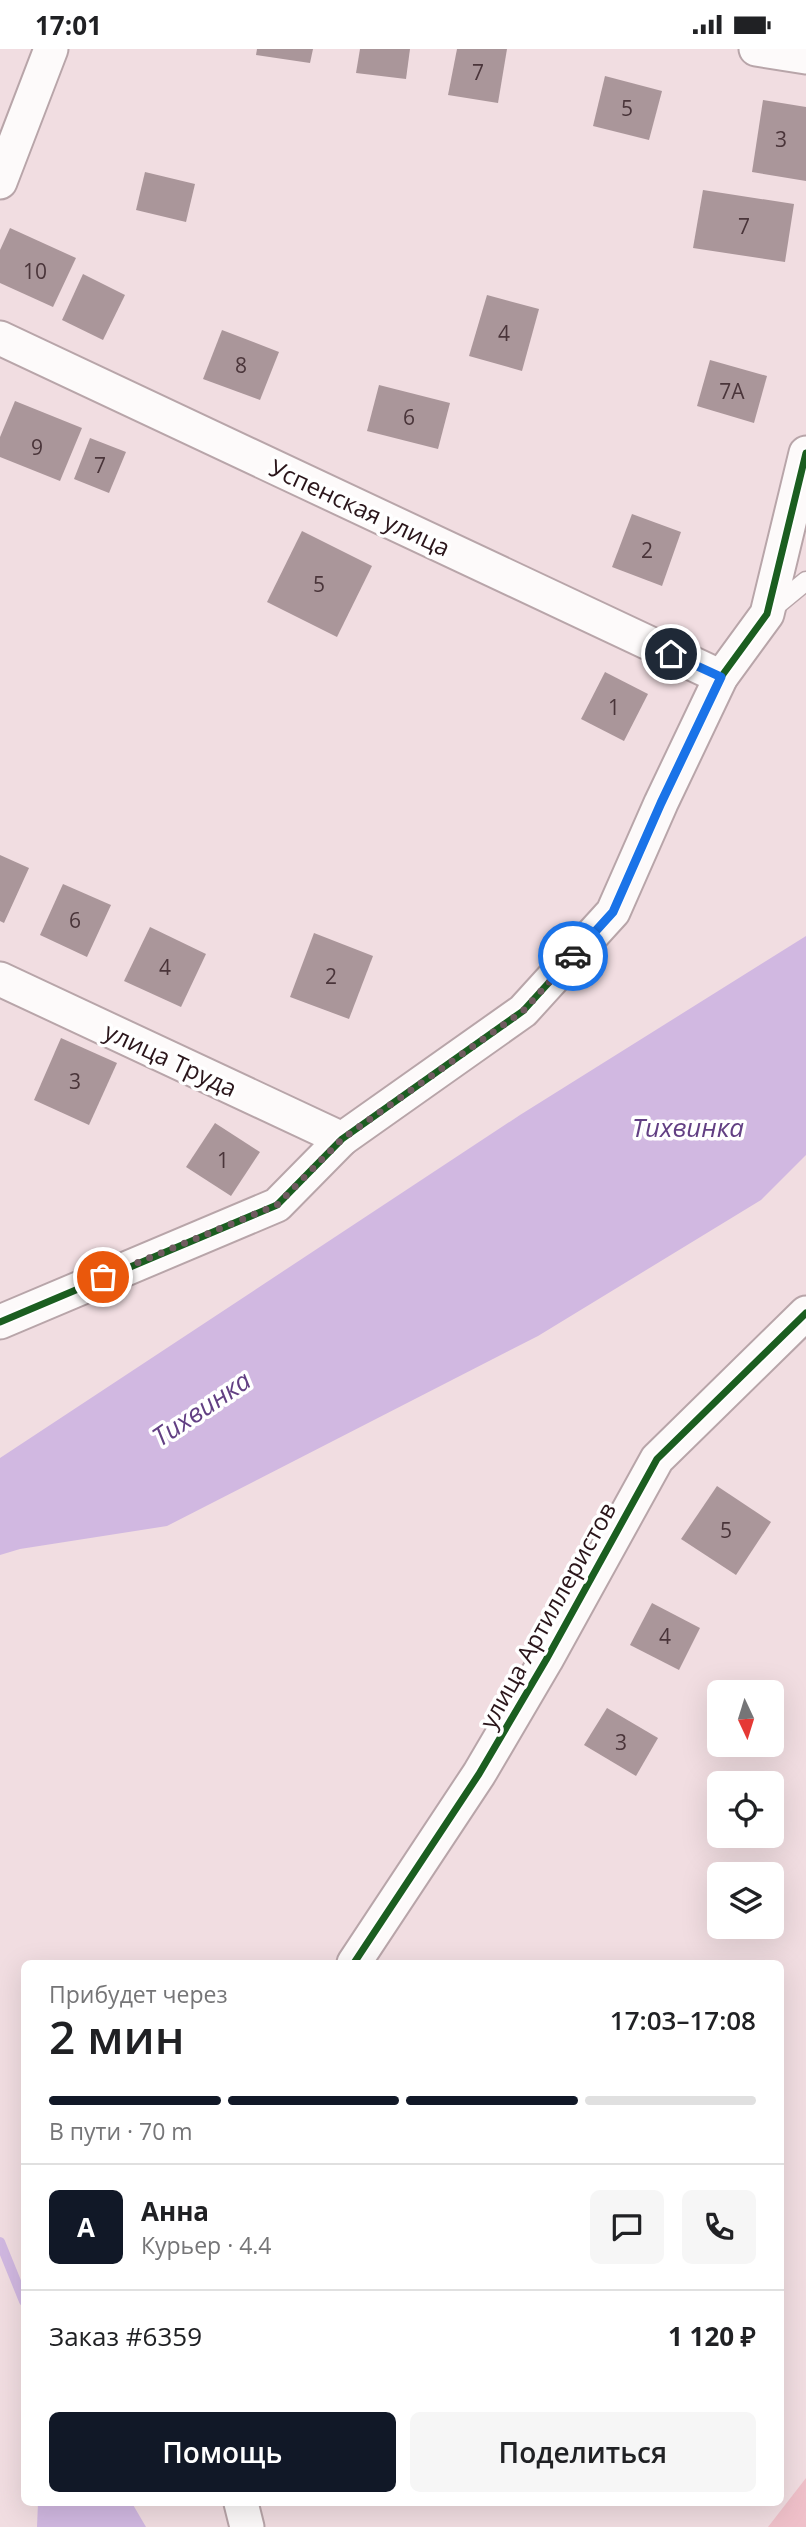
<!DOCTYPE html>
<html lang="ru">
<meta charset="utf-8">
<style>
:root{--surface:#fff;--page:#f6f6f6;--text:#202124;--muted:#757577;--line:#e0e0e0;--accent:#111827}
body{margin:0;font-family:"Open Sans",sans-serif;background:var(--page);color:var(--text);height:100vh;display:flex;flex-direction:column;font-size:26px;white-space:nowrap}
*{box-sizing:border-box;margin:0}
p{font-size:23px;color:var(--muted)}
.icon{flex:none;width:38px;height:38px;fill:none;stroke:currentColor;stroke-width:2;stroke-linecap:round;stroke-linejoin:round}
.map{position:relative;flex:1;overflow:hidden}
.sheet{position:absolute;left:21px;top:1911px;width:763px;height:546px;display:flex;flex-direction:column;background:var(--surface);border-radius:10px;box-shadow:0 7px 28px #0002}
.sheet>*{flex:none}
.needle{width:46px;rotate:176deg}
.tools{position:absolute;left:707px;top:1631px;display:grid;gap:14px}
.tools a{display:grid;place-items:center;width:77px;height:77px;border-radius:10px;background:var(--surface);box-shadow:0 7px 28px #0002;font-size:35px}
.pin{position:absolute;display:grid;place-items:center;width:60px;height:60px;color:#fff;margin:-30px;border:4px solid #fff;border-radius:50%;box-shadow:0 2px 7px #0007}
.courier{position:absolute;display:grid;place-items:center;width:70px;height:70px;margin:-35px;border:5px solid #1a73e8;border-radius:50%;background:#fff;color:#222;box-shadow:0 2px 9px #0007}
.summary em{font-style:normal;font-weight:600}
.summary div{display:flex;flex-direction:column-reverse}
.summary{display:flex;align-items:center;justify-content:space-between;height:119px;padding:0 28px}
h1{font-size:46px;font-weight:600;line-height:52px}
.bar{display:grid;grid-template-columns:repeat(4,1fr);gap:10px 7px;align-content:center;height:84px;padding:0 28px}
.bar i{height:9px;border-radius:5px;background:var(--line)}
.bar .selected{background:var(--accent)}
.bar p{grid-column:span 4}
.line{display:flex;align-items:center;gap:18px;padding:0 28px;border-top:2px solid var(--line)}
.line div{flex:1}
.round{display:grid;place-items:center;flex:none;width:74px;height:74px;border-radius:10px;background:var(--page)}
.action{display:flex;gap:14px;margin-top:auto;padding:14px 28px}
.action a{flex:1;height:80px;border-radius:10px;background:var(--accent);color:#fff;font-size:28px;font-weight:600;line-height:80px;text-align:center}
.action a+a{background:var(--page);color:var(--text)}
.status{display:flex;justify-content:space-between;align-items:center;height:49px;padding:0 35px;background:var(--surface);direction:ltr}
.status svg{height:19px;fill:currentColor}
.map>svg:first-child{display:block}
.green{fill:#efc0c9}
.water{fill:#d1b8e1}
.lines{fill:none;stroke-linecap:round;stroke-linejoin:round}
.stream{stroke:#d1b8e1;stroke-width:10}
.building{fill:#aa969a}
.service-casing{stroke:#b8a5a9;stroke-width:21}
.minor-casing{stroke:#b8a5a9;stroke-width:37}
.service{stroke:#fdfafa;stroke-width:18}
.minor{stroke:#fdfafa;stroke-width:33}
.cycleway-casing{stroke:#fff;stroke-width:11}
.cycleway{stroke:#1b5e20;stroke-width:7}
.done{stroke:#705b60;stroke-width:7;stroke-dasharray:0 12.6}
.route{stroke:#1a73e8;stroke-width:9}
.labels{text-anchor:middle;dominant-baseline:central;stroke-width:7;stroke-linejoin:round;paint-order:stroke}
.number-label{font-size:21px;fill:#4a353a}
.street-label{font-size:24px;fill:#2a151a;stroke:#fff}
.water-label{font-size:26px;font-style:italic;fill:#623f83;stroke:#fff}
</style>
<div class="status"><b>17:01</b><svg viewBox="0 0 49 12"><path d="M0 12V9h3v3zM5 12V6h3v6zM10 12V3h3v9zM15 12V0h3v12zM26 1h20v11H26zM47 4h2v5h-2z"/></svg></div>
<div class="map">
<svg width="806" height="2478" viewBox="0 0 806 2478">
<rect width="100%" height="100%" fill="#f1dde1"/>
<path class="green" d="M806,2428v50h-38l38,-49z"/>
<g class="water">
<path d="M806,887v219l-45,45 -223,136 -371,190 -147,23 -20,6v-97l520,-343z"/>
<path d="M38,2454h94l14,24h-109z"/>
</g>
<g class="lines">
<path class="stream" d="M0,2193l24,59"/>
</g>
<g class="building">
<path d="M257,0h56l-3,14 -54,-8z"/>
<path d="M360,0h50l-4,30 -50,-6z"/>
<path d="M457,0h50l-9,54 -50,-8z"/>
<path d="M605,27l57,15 -13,49 -56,-14z"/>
<path d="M763,51l43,7v74l-54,-9z"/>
<path d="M145,123l50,12 -9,38 -50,-12z"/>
<path d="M703,141l91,14 -9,58 -92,-14z"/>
<path d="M10,179l66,30 -23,49 -53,-24v-33z"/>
<path d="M83,225l42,21 -22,45 -41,-20z"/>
<path d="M487,246l52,14 -17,62 -53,-15z"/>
<path d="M222,281l57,22 -19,48 -57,-21z"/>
<path d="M710,311l57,16 -13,47 -57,-17z"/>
<path d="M379,336l71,18 -12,46 -71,-18z"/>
<path d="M15,352l67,27 -22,53 -60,-24v-20z"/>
<path d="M90,389l36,14 -17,41 -35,-14z"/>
<path d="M632,465l49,18 -19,54 -50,-19z"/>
<path d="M302,482l70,35 -35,71 -70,-35z"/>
<path d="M605,623l43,22 -24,47 -43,-22z"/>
<path d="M0,806l29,13 -25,55 -4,-2z"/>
<path d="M63,835l48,21 -24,52 -47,-22z"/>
<path d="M150,878l56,27 -25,53 -57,-26z"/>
<path d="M314,884l59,23 -24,63 -59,-22z"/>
<path d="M61,989l56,25 -28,62 -55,-25z"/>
<path d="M215,1074l45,29 -29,44 -45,-29z"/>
<path d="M717,1437l54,36 -35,53 -55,-36z"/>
<path d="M652,1554l48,25 -21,42 -49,-25z"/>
<path d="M607,1659l51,30 -22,38 -52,-31z"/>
</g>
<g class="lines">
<g class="service-casing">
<path id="service" d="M772,560l34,-28"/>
</g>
<g class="minor-casing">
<g id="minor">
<path d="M756,0l50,8"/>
<path d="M0,133l51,-133"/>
<path d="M0,289l721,339"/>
<path d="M0,930l342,160"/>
<path d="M0,1273l277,-117 65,-66 181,-128 90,-99 48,-109 60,-126 46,-63 39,-161"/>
<path d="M354,1914l125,-189 67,-114 111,-201 149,-146"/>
<path d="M241,2454l6,24"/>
</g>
</g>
<use href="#service" class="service"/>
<use href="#minor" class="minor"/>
<g class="cycleway-casing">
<g id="cycleway">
<path d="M0,1273l277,-117 65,-66 181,-128 90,-99 48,-109 60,-126 46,-63 39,-161"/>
<path d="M354,1914l125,-189 67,-114 111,-201 149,-146"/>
</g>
</g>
<use href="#cycleway" class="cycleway"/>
</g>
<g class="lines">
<path class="done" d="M103,1228l174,-72 65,-66 181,-128 50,-55"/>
<path class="route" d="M573,907l40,-44 48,-109 60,-126 -50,-23"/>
</g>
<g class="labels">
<g class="number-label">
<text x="478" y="23">7</text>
<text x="627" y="59">5</text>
<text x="781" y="90">3</text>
<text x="744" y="177">7</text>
<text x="35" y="222">10</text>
<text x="504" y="284">4</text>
<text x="241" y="316">8</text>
<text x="732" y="342">7А</text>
<text x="409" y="368">6</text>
<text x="37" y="398">9</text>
<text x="100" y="416">7</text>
<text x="647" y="501">2</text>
<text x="319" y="535">5</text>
<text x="614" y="658">1</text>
<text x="75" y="871">6</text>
<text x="165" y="918">4</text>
<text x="331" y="927">2</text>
<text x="75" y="1032">3</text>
<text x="223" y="1111">1</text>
<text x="726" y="1481">5</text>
<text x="665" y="1587">4</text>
<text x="621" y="1693">3</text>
</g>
<g class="street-label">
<text transform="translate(360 458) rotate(25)">Успенская улица</text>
<text transform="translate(171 1010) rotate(25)">улица Труда</text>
<text transform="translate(547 1566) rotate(-61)">улица Артиллеристов</text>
</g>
<g class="water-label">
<text x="688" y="1078">Тихвинка</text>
<text transform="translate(201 1359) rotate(-34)">Тихвинка</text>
</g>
</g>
</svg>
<div class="tools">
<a><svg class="needle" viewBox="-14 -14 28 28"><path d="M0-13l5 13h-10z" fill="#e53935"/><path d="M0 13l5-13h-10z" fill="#757577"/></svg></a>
<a><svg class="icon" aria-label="locate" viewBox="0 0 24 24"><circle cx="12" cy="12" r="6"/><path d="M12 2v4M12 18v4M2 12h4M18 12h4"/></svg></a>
<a><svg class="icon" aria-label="layers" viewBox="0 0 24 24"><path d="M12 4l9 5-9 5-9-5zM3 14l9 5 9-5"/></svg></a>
</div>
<div class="pin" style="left:103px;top:1228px;background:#ea580c"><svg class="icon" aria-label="bag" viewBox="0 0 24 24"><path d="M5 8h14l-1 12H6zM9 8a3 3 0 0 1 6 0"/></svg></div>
<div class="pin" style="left:671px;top:605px;background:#1f2937"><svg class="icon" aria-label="home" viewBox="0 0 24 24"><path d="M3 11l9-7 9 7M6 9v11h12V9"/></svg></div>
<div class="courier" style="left:573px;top:907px"><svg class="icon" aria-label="car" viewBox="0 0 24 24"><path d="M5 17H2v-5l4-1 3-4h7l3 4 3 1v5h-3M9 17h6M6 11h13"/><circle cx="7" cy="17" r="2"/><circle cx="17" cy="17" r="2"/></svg></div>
<section class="sheet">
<div class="summary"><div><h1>2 мин</h1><p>Прибудет через</p></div><em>17:03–17:08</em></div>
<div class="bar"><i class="selected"></i><i class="selected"></i><i class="selected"></i><i></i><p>В пути · 70 m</p></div>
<div class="line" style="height:126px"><b class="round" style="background:var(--accent);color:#fff">А</b><div><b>Анна</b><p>Курьер · 4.4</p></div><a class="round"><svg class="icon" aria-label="chat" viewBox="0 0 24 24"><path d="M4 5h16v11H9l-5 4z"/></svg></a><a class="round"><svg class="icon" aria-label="phone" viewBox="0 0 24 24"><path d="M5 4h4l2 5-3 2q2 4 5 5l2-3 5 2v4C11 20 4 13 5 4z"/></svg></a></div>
<div class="line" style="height:91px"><div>Заказ #6359</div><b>1 120 ₽</b></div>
<div class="action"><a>Помощь</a><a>Поделиться</a></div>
</section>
</div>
